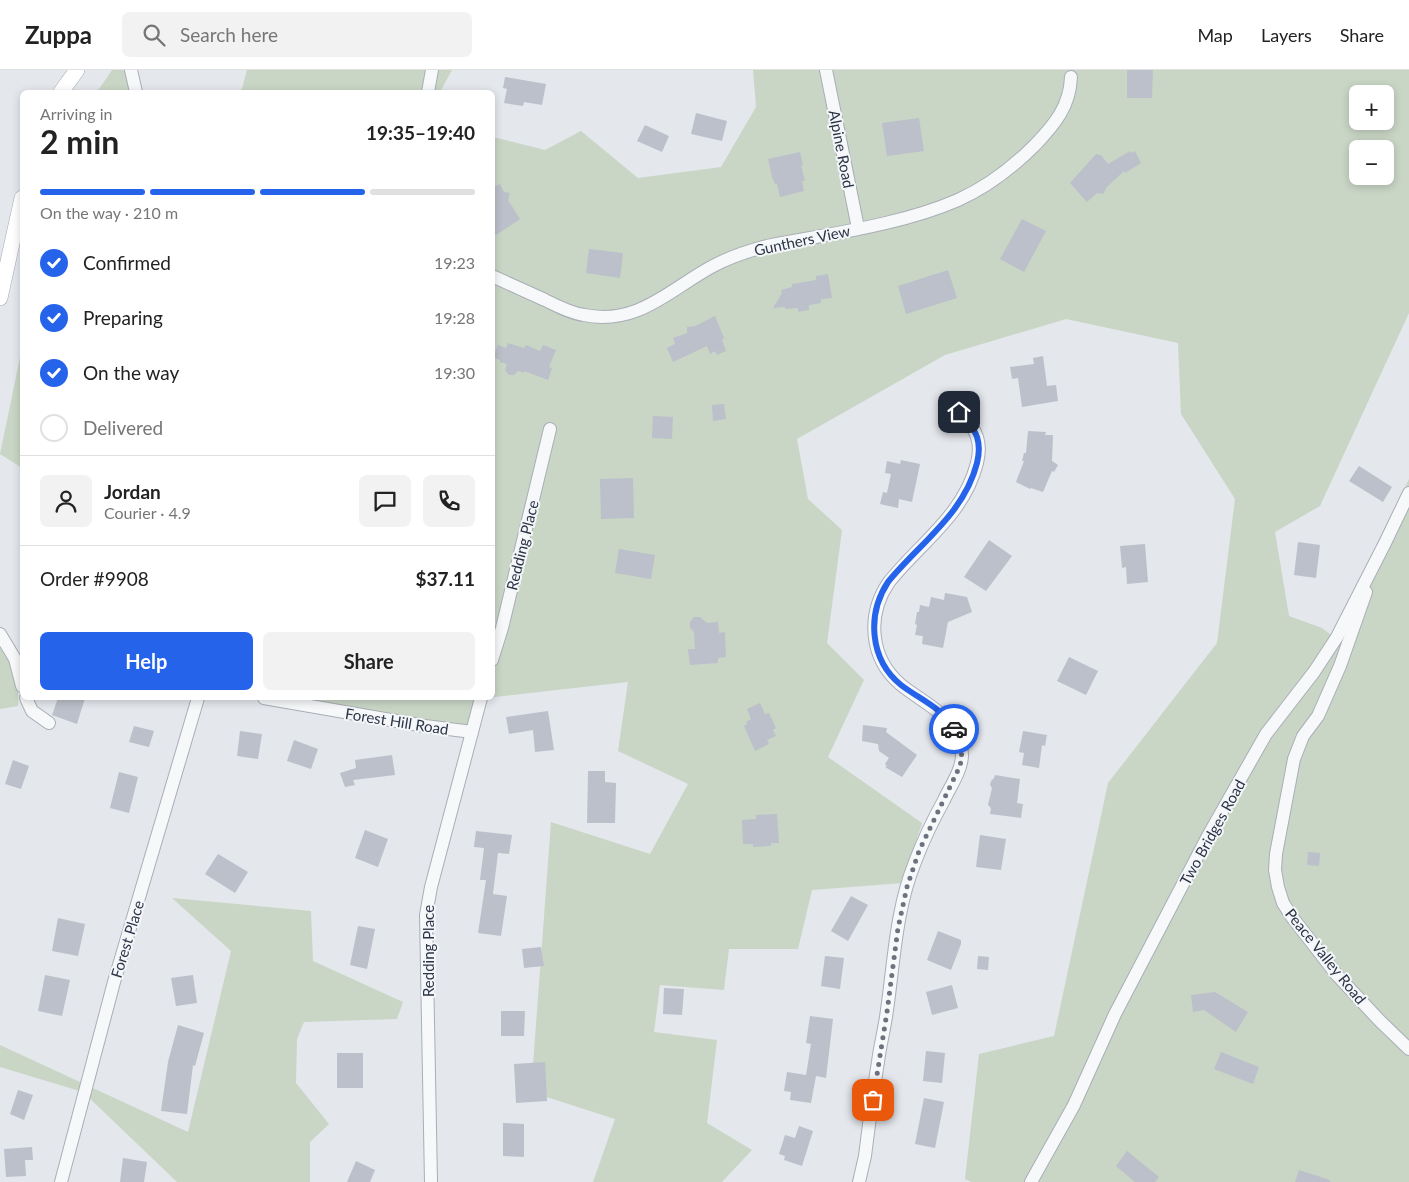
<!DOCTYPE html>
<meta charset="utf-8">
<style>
:root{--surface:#fff;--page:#f2f2f2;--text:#222;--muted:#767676;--line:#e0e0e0;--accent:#2563eb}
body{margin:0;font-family:Lato,sans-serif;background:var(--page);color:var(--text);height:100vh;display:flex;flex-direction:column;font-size:19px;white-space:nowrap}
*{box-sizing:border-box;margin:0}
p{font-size:16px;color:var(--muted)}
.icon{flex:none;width:28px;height:28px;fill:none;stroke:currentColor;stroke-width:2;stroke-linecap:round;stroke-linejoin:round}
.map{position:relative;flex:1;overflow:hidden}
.details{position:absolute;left:20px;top:20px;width:475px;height:610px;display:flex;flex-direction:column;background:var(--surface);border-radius:8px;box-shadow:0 2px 8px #0003}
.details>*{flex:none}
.buttons{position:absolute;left:1349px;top:15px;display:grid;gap:10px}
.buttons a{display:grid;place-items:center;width:45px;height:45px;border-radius:8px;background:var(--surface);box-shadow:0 2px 8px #0003;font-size:25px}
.pin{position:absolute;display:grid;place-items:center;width:42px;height:42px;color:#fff;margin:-21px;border-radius:10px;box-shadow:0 2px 8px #0006}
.courier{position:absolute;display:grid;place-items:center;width:50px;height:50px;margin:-25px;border:4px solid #2563eb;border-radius:50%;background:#fff;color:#222;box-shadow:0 1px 6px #0007}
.head em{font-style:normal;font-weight:700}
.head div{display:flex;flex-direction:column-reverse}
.head{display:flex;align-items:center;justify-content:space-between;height:85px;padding:0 20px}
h1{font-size:32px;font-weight:700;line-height:38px}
.bar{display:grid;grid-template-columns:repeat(4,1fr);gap:8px 5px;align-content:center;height:60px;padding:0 20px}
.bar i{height:6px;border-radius:4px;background:var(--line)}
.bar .selected{background:var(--accent)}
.bar p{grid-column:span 4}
.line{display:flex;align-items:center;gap:12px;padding:0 20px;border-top:1px solid var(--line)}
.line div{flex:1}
.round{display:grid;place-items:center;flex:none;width:52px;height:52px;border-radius:8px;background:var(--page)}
ol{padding:0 20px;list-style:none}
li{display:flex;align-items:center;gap:15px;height:55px}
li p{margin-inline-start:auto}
li .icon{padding:5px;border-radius:50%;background:var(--accent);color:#fff;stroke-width:4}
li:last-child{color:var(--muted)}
li i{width:28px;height:28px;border:2px solid var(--line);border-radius:50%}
.primary-button{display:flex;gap:10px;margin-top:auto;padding:10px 20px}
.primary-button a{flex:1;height:58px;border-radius:8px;background:var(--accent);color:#fff;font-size:20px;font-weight:700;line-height:58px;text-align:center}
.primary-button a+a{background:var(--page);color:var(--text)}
header{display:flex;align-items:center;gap:30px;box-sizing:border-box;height:70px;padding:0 25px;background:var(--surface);border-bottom:1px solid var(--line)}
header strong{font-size:24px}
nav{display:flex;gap:28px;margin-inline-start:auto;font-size:18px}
.search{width:350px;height:45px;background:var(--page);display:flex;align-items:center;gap:12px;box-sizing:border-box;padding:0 18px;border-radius:8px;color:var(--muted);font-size:19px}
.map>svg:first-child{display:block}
.green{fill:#c9d6c5;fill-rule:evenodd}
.building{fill:#bbc0ca}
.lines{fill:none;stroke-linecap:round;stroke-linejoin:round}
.minor-casing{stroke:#a9aeb7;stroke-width:14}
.major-casing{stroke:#a3abb8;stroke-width:16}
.minor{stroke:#f7f8fa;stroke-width:12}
.major{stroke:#fff;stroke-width:15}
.done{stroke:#6c737f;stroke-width:5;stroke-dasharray:0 9}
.route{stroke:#2563eb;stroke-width:6}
.labels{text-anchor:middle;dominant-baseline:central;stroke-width:4;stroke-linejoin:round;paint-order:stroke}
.street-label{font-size:15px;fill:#2b3445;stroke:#f4f6f9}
</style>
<header>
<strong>Zuppa</strong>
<div class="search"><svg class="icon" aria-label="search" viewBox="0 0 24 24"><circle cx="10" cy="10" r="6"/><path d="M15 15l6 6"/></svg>Search here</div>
<nav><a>Map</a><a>Layers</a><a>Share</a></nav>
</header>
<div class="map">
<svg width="1409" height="1112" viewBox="0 0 1409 1112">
<rect width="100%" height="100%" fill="#e4e7ec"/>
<g class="green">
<path d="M112,0h13l2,2 10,20h-40z"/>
<path d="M247,0h205l-12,22h-199z"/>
<path d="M753,0h656v243l-89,193 -45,26 14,84 33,12 12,9 75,-158v703h-438l-6,-3 14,-125 75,-18 54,-253 109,-140 18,-144 -54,-85 -3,-71 -112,-24 -121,36 -148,84 11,60 34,31 -15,113 37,37 -36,77 94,66 -19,60 -91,7 -14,59h-69l-5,41 -64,-5 -6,47 63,8 -10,83 45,27 -30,32h-129l22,-63 -84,-27 20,-270 99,32 38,-70 -70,-33 10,-69 -150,17 -10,33 -214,-34h238l1,-561 52,13 36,-19 57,47 83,-11 35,-60zM1358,24h27v27h-27zM1358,79h27v27h-27z"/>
<path d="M22,278v120l-22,-14z"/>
<path d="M0,575l19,11 -1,50 -18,3z"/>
<path d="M172,828l139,13 2,50 90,41 -6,17 -93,3 -7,17 -1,44 33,41 -19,18v40h-133l-94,-90 -83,-25v-22l188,87 43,-181z"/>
</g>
<g class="building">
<path d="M1127,0h26l-1,28h-25z"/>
<path d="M505,7l41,7 -4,21 -18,-3 -1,4 -19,-3 3,-14 -4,-1z"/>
<path d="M696,43l31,8 -5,20 -31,-7z"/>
<path d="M919,48l5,33 -37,5 -5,-33z"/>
<path d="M645,55l24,11 -7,16 -25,-11z"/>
<path d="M1130,81l1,2 4,-2 6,12 -16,10 -1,-2 -17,16 -4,7 -6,-1 -10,9 -17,-19 26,-29 5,1 7,9z"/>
<path d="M800,82l3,13 -2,1 4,15h-3l2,10 -24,6 -3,-13h-2l-3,-7 -4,-18z"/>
<path d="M500,114l4,8 6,1 -2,7 12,19 -24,16 -4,-5v-42z"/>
<path d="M1022,149l24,12 -22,41 -24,-13z"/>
<path d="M589,179l34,4 -3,25 -34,-5z"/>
<path d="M948,200l9,28 -51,16 -8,-28z"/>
<path d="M828,204l4,24 -11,1v4l-12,2v5l-11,2v-4l-13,1v-2l-12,1 9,-15 -1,-3 11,-3v-3l24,-4v-4z"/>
<path d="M715,246l9,22 -2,2 4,11 -9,4 -2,-4 -5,3 -3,-8 -34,16 -6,-14 8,-4 -2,-6 14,-5v-6l8,-1z"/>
<path d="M508,273l16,5 2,-3 14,6 3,-6 13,5 -7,17 3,1 -4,12 -24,-9v2l-6,-2 -4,4h-5l-4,-5 2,-6 -7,-2v-2l-7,-3 5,-12 8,3z"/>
<path d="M1043,286l4,30 9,-1 2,16 -36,6 -4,-29 -6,1 -2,-12 24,-3 -1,-6z"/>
<path d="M724,334l2,15 -13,2 -1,-16z"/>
<path d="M653,346l20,1 -1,22 -20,-1z"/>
<path d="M1028,361l18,1 -1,3h8l-1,26 6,4 -4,7 -2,-1 -9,21 -12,-4 -1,1 -14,-7 8,-21h-2l2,-8h2z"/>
<path d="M901,390l19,4 -8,38 -13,-3 -1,9 -18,-4 3,-12 4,1 4,-19 -6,-1 2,-12 13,3z"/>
<path d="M1359,396l33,21 -9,15 -34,-21z"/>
<path d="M633,408l1,40 -33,1 -1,-40z"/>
<path d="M989,470l23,16 -26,35 -22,-14z"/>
<path d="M1298,472l22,3 -4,33 -22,-3z"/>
<path d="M1145,474l3,38 -21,2 -1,-17 -4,1 -2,-22z"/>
<path d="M619,479l36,6 -4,24 -36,-6z"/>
<path d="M945,523l22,4 5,15 -24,10 -5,26 -21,-4 1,-8 -8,-1 2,-10 -2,-1 2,-12h2l1,-7 9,2 2,-10 13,3z"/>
<path d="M694,547h6l7,6 11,-1 1,11 6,-1 1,25 -8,1v5l-28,2 -2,-16h7l-1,-17 -4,-4v-6z"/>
<path d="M1069,587l29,14 -12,24 -29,-14z"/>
<path d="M58,628h27l-8,26 -25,-9z"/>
<path d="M760,633l5,11 4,-1 7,15 -3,2 3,6 -9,4 2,4 -14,7 -11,-25 3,-2 -1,-2 5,-3 -4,-10z"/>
<path d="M548,641l6,39 -19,2 -2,-22 -24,4 -3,-17z"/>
<path d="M863,655l24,3 -1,4 31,23 -15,22 -17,-10 2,-1 -2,-2 4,-6 -10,-7 -1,-7 -16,-3z"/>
<path d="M134,656l20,5 -5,16 -20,-5z"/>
<path d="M240,661l22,3 -4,25 -21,-3z"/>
<path d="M1023,661l24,4 -2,11 -3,-1 -3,23 -17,-3 2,-12 -5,-1z"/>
<path d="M294,670l24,9 -7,20 -24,-8z"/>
<path d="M392,685l3,20 -42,5 2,5 -10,2 -5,-14 16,-5 -1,-8z"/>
<path d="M13,690l16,6 -8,23 -16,-5z"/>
<path d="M588,701h17v11l11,1 -1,40h-28z"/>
<path d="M119,702l19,5 -9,36 -19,-5z"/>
<path d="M995,705l25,4 -3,24 6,1 -2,14 -31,-4 1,-6 -3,-3 4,-17 -2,-3 1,-4 3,-3z"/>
<path d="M777,744l2,29h-8v3l-18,1v-3h-10l-1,-24 14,-1v-4z"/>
<path d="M365,760l23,9 -10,28 -23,-9z"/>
<path d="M476,761l36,4 -3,19 -11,-1 -5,41 14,2 -6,40 -23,-3 8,-53h-6l4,-32 -10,-1z"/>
<path d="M980,765l26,4 -5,31 -25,-3z"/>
<path d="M1308,782l12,1 -1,13 -12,-1z"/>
<path d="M218,784l30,18 -13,21 -30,-19z"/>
<path d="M851,826l17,9 -20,36 -17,-10z"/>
<path d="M58,848l27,6 -7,32 -26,-5z"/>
<path d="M358,856l17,3 -8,40 -17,-4z"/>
<path d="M938,861l23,9v4l-10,26 -24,-10z"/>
<path d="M541,877l3,19 -20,2 -2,-19z"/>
<path d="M825,886l19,2 -4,31 -19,-3z"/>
<path d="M978,886l11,1 -1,13 -11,-1z"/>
<path d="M45,905l25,5 -8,36 -24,-5z"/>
<path d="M193,905l4,28 -21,3 -5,-28z"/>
<path d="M952,915l6,23 -26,7 -6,-23z"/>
<path d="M664,918l20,1 -2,26 -19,-1z"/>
<path d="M1215,922l33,20 -12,20 -32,-22 -11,2 -2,-17z"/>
<path d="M501,941h24l-1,25h-23z"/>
<path d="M810,946l23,3 -7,59 -10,-2 -5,27 -21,-3 1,-8 -7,-1 3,-19 19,3 5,-31 -5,-1z"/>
<path d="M178,955l26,8 -9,33 -2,-1 -6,49 -26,-3 7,-49z"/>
<path d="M926,981l19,2 -3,30 -19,-2z"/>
<path d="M1221,982l38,15 -6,17 -39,-15z"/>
<rect x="337" y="983" width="26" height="35"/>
<path d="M545,992l2,39 -31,2 -2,-39z"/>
<path d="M18,1020l15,5 -9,25 -14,-6z"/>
<path d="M924,1028l20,4 -9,46 -20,-4z"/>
<path d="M503,1053l21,1v33l-21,-1z"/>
<path d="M799,1056l14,5 -11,35 -18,-6 1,-4 -6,-2 6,-19 10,3z"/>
<path d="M32,1077l1,13h-8l1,16 -20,1 -2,-28z"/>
<path d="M1127,1081l32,26 -4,5h-20l-19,-16z"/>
<path d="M123,1088l24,4 -3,20h-24z"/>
<path d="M356,1091l19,9 -5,12h-23z"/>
<path d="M1299,1100l31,10v2h-35z"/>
</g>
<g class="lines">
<g class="minor-casing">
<g id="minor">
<path d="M131,0l5,22"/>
<path d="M826,0l32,158"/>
<path d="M428,22l4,-22"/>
<path d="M492,206c18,8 35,16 53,24 12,6 25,13 39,15 54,11 86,-26 129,-49 17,-9 35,-15 54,-20 61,-12 134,-21 191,-46 29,-13 55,-33 77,-55 20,-21 35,-39 36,-68"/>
<path d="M1366,522l-26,74 -22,50 -15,20 -9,23 -18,95 -1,16 3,17 5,16 9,14 45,58 43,46 29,28"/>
<path d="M0,564l15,25 7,27"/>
<path d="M492,590l10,-32 48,-199"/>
<path d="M26,628l6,13 17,12"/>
<path d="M264,628l161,28 47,6"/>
<path d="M61,1112l53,-200 84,-284"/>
<path d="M431,1112l-5,-267 5,-28 50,-189"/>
<path d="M859,1112l6,-26c4,-32 8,-63 13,-94 2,-17 7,-35 9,-52 7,-49 9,-101 28,-148 8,-21 18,-42 29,-62 6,-13 18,-30 18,-45 -2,-39 -37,-50 -62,-71 -31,-27 -33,-70 -11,-102 31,-39 75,-67 88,-119 2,-8 3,-17 0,-26 -3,-10 -11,-17 -18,-24"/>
<path d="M1031,1112l43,-77 41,-91 93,-178 58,-102 48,-62 23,-35 48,-94 24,-50"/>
</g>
</g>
<g class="major-casing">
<g id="major">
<path d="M61,22l16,-22"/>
<path d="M0,228l22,-100"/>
</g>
</g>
<use href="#minor" class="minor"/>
<use href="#major" class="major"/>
</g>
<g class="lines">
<path class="done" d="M873,1030l14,-88 11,-84 9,-41 12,-36 41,-85 2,-10 -8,-27"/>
<path class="route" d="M954,659c-11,-21 -35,-30 -53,-44 -32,-26 -34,-71 -13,-103 32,-39 76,-68 89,-119 2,-8 3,-17 0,-26 -3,-10 -11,-17 -18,-25"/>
</g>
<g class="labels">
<g class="street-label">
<text transform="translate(842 79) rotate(79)">Alpine Road</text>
<text transform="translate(802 170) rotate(-12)">Gunthers View</text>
<text transform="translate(522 475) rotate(-76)">Redding Place</text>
<text transform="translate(397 651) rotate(9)">Forest Hill Road</text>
<text transform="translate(1212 762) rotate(-61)">Two Bridges Road</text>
<text transform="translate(127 869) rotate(-73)">Forest Place</text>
<text transform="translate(428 881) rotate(-90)">Redding Place</text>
<text transform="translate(1326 886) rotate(51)">Peace Valley Road</text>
</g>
</g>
</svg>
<div class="buttons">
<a>+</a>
<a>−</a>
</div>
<div class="pin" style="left:873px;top:1030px;background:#ea580c"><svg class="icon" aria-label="bag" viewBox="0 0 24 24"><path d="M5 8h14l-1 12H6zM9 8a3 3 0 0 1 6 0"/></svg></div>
<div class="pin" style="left:959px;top:342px;background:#1f2937"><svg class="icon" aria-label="home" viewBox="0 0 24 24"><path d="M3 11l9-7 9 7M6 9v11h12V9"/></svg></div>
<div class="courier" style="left:954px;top:659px"><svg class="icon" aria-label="car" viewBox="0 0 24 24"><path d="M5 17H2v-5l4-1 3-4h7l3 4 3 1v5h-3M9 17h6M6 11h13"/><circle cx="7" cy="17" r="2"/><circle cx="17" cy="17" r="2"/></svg></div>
<section class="details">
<div class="head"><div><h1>2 min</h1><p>Arriving in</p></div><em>19:35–19:40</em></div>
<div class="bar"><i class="selected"></i><i class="selected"></i><i class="selected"></i><i></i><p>On the way · 210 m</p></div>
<ol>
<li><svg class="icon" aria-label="check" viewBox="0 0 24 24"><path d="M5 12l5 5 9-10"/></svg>Confirmed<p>19:23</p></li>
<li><svg class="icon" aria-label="check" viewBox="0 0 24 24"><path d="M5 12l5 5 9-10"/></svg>Preparing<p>19:28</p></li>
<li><svg class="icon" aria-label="check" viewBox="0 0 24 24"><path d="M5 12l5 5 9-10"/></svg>On the way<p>19:30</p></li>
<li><i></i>Delivered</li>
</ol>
<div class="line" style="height:90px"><a class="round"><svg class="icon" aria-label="person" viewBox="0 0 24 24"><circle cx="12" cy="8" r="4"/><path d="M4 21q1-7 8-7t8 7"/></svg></a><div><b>Jordan</b><p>Courier · 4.9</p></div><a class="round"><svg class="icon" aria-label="chat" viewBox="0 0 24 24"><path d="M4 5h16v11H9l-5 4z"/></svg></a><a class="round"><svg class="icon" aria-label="phone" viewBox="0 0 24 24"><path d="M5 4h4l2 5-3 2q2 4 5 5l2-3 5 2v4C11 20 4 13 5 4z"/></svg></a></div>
<div class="line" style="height:65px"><div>Order #9908</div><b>$37.11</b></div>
<div class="primary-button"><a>Help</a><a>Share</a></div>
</section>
</div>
